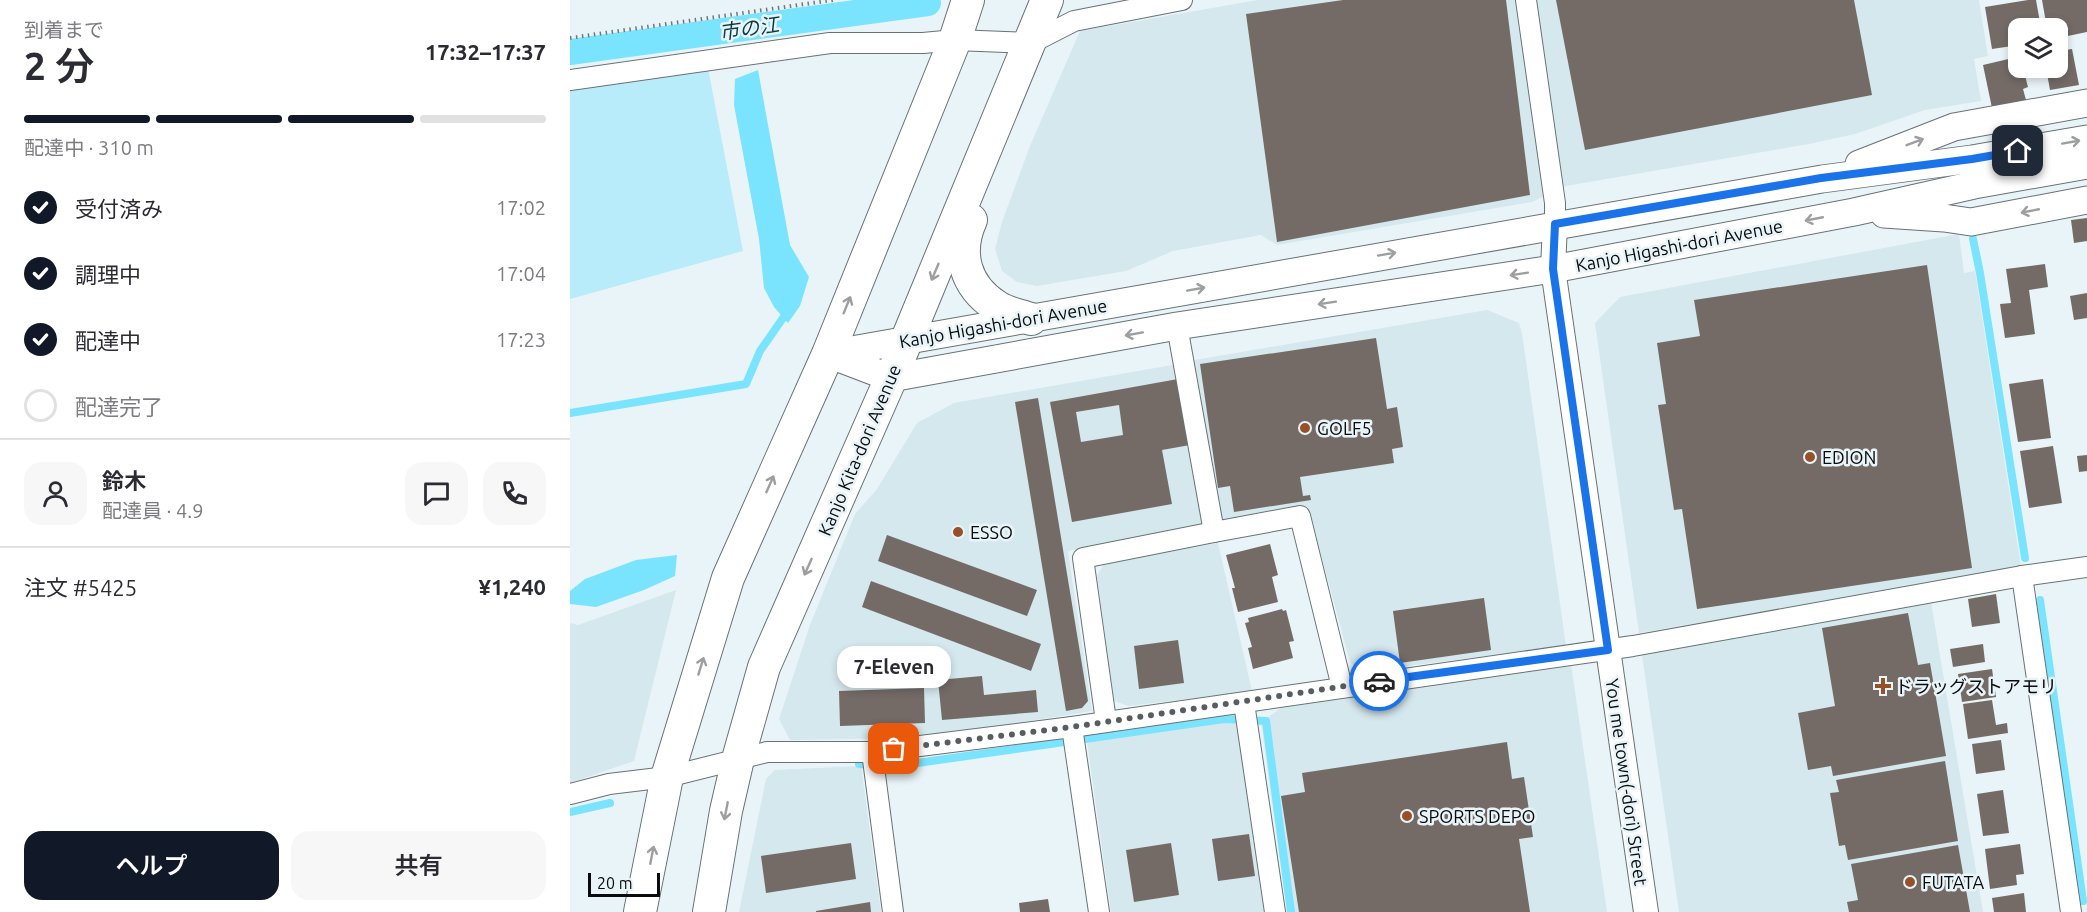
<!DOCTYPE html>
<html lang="ja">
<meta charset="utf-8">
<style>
:root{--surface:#fff;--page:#f7f7f7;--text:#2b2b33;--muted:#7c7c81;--line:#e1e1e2;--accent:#111827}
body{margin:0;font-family:Ubuntu,"Noto Sans JP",sans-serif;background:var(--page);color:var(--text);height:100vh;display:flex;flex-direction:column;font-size:22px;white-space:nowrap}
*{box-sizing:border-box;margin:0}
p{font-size:20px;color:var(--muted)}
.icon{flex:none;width:33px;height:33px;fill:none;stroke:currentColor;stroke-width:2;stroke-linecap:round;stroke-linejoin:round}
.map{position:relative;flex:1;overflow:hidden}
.drawer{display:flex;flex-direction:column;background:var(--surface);width:570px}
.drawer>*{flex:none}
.fabs{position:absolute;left:1438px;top:18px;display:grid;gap:12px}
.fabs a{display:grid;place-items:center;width:60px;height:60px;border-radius:12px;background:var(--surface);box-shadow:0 3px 9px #0003;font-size:30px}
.scale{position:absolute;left:18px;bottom:15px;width:72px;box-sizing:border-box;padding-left:6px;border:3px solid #090c0e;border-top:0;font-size:16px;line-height:21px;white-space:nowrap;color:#090c0e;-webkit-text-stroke:4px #e9f4f8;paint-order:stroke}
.pin{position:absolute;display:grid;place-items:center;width:51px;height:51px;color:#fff;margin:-26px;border-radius:12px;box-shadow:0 3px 9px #0006}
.courier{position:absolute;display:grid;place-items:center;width:60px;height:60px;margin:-30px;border:4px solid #1a73e8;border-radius:50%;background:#fff;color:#222;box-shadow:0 2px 8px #0007}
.bubble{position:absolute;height:42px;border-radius:18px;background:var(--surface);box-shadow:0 3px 9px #0003;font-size:20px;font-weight:600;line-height:42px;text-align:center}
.headline em{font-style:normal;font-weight:600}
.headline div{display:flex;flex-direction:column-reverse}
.headline{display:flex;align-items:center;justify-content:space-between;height:102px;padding:0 24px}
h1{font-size:39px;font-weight:600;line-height:45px}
.bar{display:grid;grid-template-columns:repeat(4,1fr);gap:9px 6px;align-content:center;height:72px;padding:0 24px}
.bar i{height:8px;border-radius:4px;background:var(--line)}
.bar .current{background:var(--accent)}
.bar p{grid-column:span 4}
.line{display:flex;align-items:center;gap:15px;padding:0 24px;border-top:2px solid var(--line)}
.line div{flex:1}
.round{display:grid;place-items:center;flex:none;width:63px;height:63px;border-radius:18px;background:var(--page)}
ol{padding:0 24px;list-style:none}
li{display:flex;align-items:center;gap:18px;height:66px}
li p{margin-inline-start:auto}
li .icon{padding:6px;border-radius:50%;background:var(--accent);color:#fff;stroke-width:4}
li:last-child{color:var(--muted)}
li i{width:33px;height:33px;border:3px solid var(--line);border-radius:50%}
.primary-button{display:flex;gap:12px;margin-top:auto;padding:12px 24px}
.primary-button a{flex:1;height:69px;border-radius:18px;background:var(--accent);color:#fff;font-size:24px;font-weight:600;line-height:69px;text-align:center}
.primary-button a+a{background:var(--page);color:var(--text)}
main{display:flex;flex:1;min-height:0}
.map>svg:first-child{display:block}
.built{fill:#d5e8ee}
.green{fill:#b8ecfa}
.water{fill:#7ae3fe}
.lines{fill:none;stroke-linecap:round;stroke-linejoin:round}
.stream{stroke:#7ae3fe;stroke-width:8}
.canal{stroke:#7ae3fe;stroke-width:26}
.building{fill:#746b67;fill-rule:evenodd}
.minor-casing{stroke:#687275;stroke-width:22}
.tertiary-casing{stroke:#687275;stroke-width:26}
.secondary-casing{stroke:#687275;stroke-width:29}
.trunk-casing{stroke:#687275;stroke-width:34}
.path{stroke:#71787b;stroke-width:4;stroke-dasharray:1.5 4.5;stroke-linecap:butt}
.minor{stroke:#fff;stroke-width:20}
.tertiary{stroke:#fff;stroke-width:24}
.secondary{stroke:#fff;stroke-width:27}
.trunk{stroke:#fff;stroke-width:32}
.oneway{stroke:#9d9e9f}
.done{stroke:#575d60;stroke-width:6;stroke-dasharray:0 10.8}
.route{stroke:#1a73e8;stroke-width:8}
.poi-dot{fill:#975128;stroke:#e9f4f8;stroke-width:2}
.labels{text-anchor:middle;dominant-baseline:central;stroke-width:5;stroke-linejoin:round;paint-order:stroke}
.street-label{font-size:18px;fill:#090c0e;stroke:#e9f4f8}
.poi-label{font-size:18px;fill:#090c0e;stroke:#e9f4f8;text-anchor:start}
.water-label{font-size:20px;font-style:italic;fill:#0a3c47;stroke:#e9f4f8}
</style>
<main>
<section class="drawer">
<div class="headline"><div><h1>2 分</h1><p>到着まで</p></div><em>17:32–17:37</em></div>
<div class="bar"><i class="current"></i><i class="current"></i><i class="current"></i><i></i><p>配達中 · 310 m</p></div>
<ol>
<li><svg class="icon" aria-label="check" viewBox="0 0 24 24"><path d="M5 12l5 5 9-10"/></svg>受付済み<p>17:02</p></li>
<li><svg class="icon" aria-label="check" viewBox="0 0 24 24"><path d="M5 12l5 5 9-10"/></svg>調理中<p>17:04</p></li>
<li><svg class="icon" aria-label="check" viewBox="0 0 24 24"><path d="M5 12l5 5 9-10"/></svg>配達中<p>17:23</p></li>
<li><i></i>配達完了</li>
</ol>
<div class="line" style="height:108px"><a class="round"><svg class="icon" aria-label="person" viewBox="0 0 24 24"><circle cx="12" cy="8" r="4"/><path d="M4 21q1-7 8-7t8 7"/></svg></a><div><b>鈴木</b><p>配達員 · 4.9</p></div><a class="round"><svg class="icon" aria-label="chat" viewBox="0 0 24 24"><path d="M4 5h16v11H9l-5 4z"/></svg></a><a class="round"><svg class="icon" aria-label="phone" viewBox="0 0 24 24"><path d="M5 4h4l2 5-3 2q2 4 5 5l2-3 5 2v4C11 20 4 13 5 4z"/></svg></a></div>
<div class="line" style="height:78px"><div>注文 #5425</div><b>¥1,240</b></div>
<div class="primary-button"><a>ヘルプ</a><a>共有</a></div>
</section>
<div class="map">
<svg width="1517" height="912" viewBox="0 0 1517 912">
<rect width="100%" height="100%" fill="#e9f4f8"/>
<g class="built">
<path d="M688,0h721l9,56 -14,3 7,42 -56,9 -70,24 -46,10 -243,42 -34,16 -255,43 -16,-10 -88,16 -47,20 -89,15 -20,-4 -15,-11 -7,-22 7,-27 28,-76 50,-115z"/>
<path d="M1389,234l5,39 11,-2 46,296 -382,66 -44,-310 25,-26z"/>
<path d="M917,310l32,13 3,10 44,313 -206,26 -10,-10 -42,-155 -90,15 -29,-161z"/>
<path d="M608,364l29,161 -139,26 24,160 -166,27 -136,2 -11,-21 31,-94 45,-111 22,-25 40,-66 37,-20z"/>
<path d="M648,543l34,148 -123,15 -15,-5 -17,-125 7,-12z"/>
<path d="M106,590l-42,171 -64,22v-160l8,2z"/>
<path d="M1361,602l52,310h-304l-37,-257z"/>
<path d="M1001,664l36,248h-320l-26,-190 20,-14z"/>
<path d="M666,714l30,198h-155l-25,-178z"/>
<path d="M291,766l20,146h-142l27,-133 9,-9z"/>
</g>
<path class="green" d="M138,68l35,183 -173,48v-212z"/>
<g class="water">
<path d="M188,70l32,175 19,32 -9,29 -12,17 -14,-16 -10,-19 -5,-49 -25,-134 1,-26z"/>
<path d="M107,555l-2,21 -31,14 -48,17 -26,-3v-13l15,-12 51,-19z"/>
</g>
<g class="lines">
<g class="stream">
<path d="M1403,239l7,34 45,285"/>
<path d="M0,413l176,-29 14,-33 23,-33"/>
<path d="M1470,600l43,301"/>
<path d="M289,764l31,3 334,-48 42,2 25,191"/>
<path d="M0,812l40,-9"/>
</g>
<path class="canal" d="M0,52l358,-49"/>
</g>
<g class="building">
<path d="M773,0h163l24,195 -253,47 -31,-228z"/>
<path d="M986,0h298l18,95 -287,55z"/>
<path d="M1458,0h8l5,28h-22v17l-27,4 -7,-42z"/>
<path d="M1472,0h45v32l-29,6v-10h-11z"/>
<path d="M1502,49l7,36 -29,5 -4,-22h12v-17z"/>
<path d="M1447,57l2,11h4l5,19 -5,2 3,11 -34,8 -9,-43z"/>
<path d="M1517,218v23l-13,2 -3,-23z"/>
<path d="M1475,264l3,23 -19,3 6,44 -30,4 -5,-34 11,-1 -5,-34z"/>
<path d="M1357,265l45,303 -275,41 -15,-100 -8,1 -16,-105 8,-1 -9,-61 43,-7 -6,-36z"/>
<path d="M1517,293v25l-13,2 -4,-24z"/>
<path d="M806,338l11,71 10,-2 6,40 -11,2 2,14 -94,14 3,19 7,-1 1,5 -77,12 -4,-26 -12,2 -18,-124z"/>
<path d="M608,379l12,66 -28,5 10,54 -100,18 -22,-120zM549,405l4,30 -42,7 -5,-30z"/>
<path d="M1473,379l8,59 -33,4 -9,-58z"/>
<path d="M468,398l50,303 -6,7 -16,3 -51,-309z"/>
<path d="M1483,446l9,57 -33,5 -9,-57z"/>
<path d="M1517,455v16l-8,1 -2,-16z"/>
<path d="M317,535l150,55 -10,26 -149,-55z"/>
<path d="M700,544l8,31 -6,2 6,25 -40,10 -6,-24h3l-9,-33z"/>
<path d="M301,581l170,63 -10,27 -169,-64z"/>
<path d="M1426,594l4,29 -28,4 -4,-28z"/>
<path d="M914,598l7,52 -91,13 -7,-52z"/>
<path d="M712,609l1,2 3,-1 8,31 -5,1 4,16 -40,11 -5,-21 4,-1 -7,-24 4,-1 -1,-4z"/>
<path d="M1338,613l10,52 12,-2 16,93 -113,20 -2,-10 -23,4 -10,-57 37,-7 -13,-78z"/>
<path d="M608,640l6,43 -45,6 -5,-43z"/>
<path d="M1413,644l2,18 -32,5 -3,-18z"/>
<path d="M1422,669l4,28 -34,5 -4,-28z"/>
<path d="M412,676l2,19 52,-5 2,22 -96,8 -4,-40z"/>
<path d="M354,688l1,35 -85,3 -1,-35z"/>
<path d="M1422,700l4,25 11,-2 1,10 -40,6 -5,-35z"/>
<path d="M1431,740l4,30 -29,4 -4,-30z"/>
<path d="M937,742l5,37 12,-2 9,60 -14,2 11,73h-231l-18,-116 24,-4 -3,-19z"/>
<path d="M1375,761l13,80 -110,19 -3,-15 -6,1 -9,-53 9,-1 -3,-12z"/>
<path d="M1433,790l6,43 -26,3 -6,-42z"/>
<path d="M679,834l6,42 -37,5 -6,-42z"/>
<path d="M281,843l5,36 -90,14 -5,-37z"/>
<path d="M601,843l8,52 -45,7 -8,-52z"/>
<path d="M1450,844l4,30 -8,1 1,10 -27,4 -5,-40z"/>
<path d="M1388,845l12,67h-121l-2,-10 11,-2 -7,-36z"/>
<path d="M1454,893l2,19h-32l-2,-14z"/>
<path d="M478,899l2,13h-30l-1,-9z"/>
<path d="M300,902l1,10h-55v-1z"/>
</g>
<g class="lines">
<g class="minor-casing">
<g id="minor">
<path d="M956,0l29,203v21"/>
<path d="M0,80l260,-37h93l32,-3 76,3 43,-22 108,-21"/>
<path d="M607,326l37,206 86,-16 42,171"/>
<path d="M1452,576l49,336"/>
<path d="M674,703l31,209"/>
<path d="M536,721l-23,-163 131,-26"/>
<path d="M502,727l27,185"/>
<path d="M302,752l21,160"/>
<path d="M0,794l39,-10 58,-7 100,-25h105l200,-25 561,-81 389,-70 65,-9"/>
</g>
</g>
<g class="tertiary-casing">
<path id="tertiary" d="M985,224l-2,45 93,643"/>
</g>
<g class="secondary-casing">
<g id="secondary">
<path d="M1289,164l95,-37 133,-24"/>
<path d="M1314,214l60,4 27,4 116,-22"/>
<path d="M258,354l63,24 286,-52 376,-57 301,-57 120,-27 113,-20"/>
<path d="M259,354l993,-175 150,-20 115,-20"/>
</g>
</g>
<g class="trunk-casing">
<g id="trunk">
<path d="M401,220c-15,33 -6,66 25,86 9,7 24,9 35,13"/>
<path d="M70,912l27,-135 61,-199 100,-224 127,-314 13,-40"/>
<path d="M139,912l17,-101 12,-52 26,-92 127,-289 156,-378"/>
</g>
</g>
<path class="path" d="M0,38l263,-38"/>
<use href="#minor" class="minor"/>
<use href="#tertiary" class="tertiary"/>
<use href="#secondary" class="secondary"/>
<use href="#trunk" class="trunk"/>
</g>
<defs><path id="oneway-shaft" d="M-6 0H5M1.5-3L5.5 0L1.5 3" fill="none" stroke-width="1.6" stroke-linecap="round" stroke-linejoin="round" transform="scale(1.5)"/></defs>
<g class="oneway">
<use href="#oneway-shaft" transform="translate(1345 142) rotate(-21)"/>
<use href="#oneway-shaft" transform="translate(1501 142) rotate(-10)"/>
<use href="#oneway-shaft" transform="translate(1460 211) rotate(169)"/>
<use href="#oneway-shaft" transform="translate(1244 219) rotate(169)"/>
<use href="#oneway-shaft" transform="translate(817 254) rotate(-10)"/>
<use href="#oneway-shaft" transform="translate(365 272) rotate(113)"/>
<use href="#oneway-shaft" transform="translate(949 274) rotate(171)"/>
<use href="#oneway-shaft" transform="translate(626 289) rotate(-10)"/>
<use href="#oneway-shaft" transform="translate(757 303) rotate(171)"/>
<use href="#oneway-shaft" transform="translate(277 305) rotate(-68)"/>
<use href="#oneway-shaft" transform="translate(564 334) rotate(170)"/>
<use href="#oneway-shaft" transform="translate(200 484) rotate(-66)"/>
<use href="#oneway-shaft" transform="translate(238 567) rotate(114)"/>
<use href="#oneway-shaft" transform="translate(131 666) rotate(-73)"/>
<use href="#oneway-shaft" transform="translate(156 811) rotate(101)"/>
<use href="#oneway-shaft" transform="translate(82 855) rotate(-79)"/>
</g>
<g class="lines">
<path class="done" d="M324,749l178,-22 307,-46"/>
<path class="route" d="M809,681l229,-31 -55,-381 2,-45 266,-46 151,-19 46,-8"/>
</g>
<g class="poi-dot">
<circle cx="735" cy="428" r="6"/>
<circle cx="1240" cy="457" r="6"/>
<circle cx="388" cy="532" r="6"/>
<path d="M1310 677h6v6h6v6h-6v6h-6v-6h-6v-6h6z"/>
<circle cx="837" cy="816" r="6"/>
<circle cx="1340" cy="882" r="6"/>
</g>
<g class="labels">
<g class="street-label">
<text transform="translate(1109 245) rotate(-11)">Kanjo Higashi-dori Avenue</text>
<text transform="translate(433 323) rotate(-10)">Kanjo Higashi-dori Avenue</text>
<text transform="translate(289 450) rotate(-67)">Kanjo Kita-dori Avenue</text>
<text transform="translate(1057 782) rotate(82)">You me town(-dori) Street</text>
</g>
<g class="poi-label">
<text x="747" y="428">GOLF5</text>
<text x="1252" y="457">EDION</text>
<text x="400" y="532">ESSO</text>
<text x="1325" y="686">ドラッグストアモリ</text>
<text x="849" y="816">SPORTS DEPO</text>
<text x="1352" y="882">FUTATA</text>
</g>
<g class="water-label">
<text transform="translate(179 28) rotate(-8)">市の江</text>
</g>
</g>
</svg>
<div class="fabs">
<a><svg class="icon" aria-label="layers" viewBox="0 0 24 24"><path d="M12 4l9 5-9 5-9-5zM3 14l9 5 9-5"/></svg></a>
</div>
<div class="scale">20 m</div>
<div class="pin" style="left:324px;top:749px;background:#ea580c"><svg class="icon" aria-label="bag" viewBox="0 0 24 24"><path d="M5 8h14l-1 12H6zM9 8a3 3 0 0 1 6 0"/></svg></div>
<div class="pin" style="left:1448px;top:151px;background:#1f2937"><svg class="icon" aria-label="home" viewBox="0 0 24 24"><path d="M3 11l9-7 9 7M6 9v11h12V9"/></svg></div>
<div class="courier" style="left:809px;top:681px"><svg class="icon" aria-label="car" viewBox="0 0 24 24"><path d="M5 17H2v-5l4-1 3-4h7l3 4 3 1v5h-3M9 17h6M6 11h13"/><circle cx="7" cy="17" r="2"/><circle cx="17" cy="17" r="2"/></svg></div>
<div class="bubble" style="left:267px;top:646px;width:114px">7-Eleven</div>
</div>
</main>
